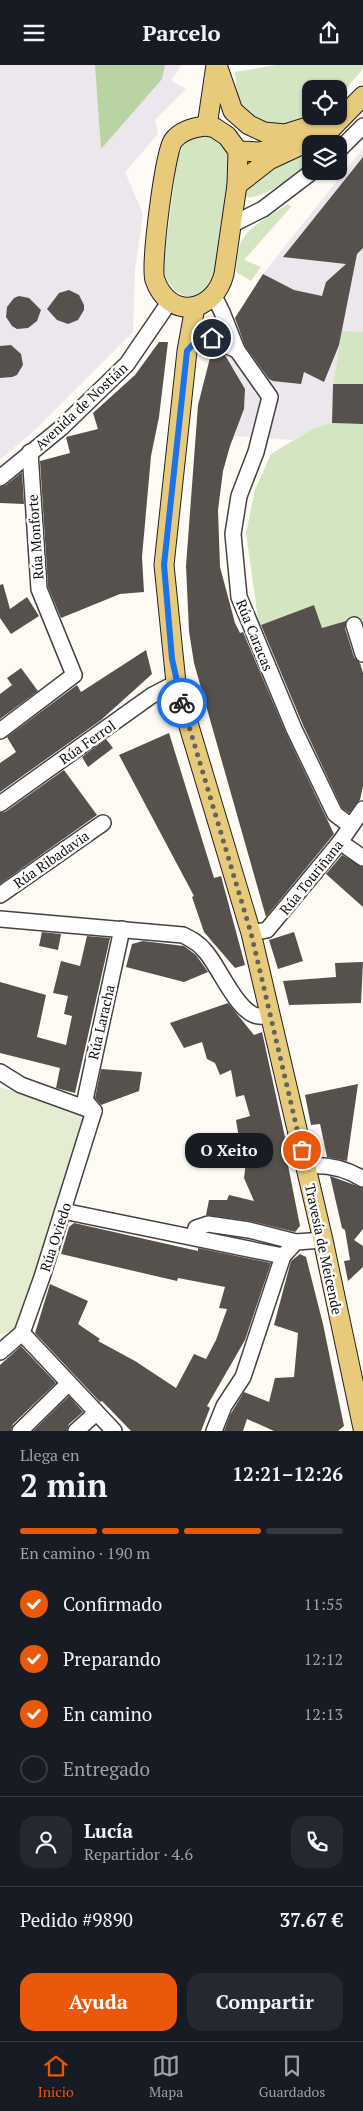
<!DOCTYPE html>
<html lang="es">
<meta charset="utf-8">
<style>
:root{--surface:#171b24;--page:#242831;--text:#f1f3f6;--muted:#9ea1a6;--line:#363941;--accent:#ea580c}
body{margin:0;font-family:"PT Serif",serif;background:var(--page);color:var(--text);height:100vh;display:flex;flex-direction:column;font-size:19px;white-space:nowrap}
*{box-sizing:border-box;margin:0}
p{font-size:16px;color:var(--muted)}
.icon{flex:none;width:28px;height:28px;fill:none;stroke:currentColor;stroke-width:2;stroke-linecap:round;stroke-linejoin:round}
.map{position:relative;height:1366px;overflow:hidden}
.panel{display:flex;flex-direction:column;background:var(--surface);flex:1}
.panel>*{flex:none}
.buttons{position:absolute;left:302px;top:15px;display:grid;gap:10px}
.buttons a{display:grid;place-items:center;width:45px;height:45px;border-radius:10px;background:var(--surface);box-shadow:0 1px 4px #0004;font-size:25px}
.pin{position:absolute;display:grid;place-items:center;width:42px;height:42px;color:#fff;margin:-21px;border:2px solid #fff;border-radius:50%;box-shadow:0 1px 5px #0007}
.courier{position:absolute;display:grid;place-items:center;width:50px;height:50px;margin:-25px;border:4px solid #1a73e8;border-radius:50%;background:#fff;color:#222;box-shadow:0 1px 6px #0007}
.bubble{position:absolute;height:35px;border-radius:15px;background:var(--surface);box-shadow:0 1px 4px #0004;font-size:16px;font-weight:700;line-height:35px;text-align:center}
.overview em{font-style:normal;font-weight:700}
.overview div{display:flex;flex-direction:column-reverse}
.overview{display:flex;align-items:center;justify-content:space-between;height:85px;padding:0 20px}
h1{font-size:32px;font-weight:700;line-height:38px}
.bar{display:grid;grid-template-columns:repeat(4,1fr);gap:8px 5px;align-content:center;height:60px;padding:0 20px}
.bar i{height:6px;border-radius:4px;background:var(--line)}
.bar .current{background:var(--accent)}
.bar p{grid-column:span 4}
.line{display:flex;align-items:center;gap:12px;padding:0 20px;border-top:1px solid var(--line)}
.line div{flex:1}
.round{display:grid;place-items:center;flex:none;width:52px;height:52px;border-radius:15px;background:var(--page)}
ol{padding:0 20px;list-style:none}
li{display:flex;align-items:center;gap:15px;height:55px}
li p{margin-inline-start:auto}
li .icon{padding:5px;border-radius:50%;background:var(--accent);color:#fff;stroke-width:4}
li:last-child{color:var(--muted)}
li i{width:28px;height:28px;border:2px solid var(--line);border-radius:50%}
.button{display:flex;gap:10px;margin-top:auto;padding:10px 20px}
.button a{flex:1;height:58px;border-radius:15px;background:var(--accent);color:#fff;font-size:20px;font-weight:700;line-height:58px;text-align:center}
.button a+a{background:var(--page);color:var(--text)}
header{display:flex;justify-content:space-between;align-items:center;height:65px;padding:0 20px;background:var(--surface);font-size:22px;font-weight:700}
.dock{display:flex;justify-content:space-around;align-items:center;height:70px;border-top:1px solid var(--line);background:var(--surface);font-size:14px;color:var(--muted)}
.dock a{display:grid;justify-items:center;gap:2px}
.dock .current{color:var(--accent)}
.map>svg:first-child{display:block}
.industrial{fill:#ece6ed}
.green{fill:#d4e5c1}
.forest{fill:#b9d4a2}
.pitch{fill:#e4edd2}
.building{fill:#57514d}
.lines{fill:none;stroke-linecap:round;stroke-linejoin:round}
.minor-casing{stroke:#434343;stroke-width:18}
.major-casing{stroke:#212121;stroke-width:21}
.minor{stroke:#fff;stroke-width:15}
.major{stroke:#e7cb7a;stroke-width:19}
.done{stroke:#636260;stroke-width:5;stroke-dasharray:0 9}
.route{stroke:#1a73e8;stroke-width:6}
.labels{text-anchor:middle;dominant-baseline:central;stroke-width:5;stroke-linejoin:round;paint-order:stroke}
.street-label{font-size:14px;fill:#101010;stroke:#fff}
</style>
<header><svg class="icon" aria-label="menu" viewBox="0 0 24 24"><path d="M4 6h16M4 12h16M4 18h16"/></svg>Parcelo<svg class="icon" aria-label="share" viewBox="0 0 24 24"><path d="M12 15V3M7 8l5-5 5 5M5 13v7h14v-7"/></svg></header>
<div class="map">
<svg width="363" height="1366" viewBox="0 0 363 1366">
<rect width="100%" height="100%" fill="#fefbf4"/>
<g class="industrial">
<path d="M0,0h182l-11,15 15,9 -31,31 3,14 -33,38 18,42 -8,56 -2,62 -95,95 -38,33z"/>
<path d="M363,83v184h-21l-9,52 -1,39 -20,6 -19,11 -59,-4 10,-27 1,-20 -24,-41 -7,-3 18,-23 31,-48z"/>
</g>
<g class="green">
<path d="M276,0h87v4l-24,28v-8h-28v27c-21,11 -55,17 -69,-9 -5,-11 -6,-23 -7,-35z"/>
<path d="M198,71c18,-1 28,8 32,25l-14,116c-3,4 -7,12 -12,15 -20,14 -40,-7 -41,-26l15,-110 7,-13z"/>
<path d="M311,84v11c-12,13 -49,41 -66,37l1,-9 26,-21z"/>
<path d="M288,139l3,3 -47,53 17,7 -10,14 -15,-9c1,-11 1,-25 8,-35 8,-12 32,-25 44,-33z"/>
<path d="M342,266l21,1v52h-30z"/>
<path d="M332,358l31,1v196l-16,1 -25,7 -8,-23 -55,21 -13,-93 9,-43 16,-36 41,-25z"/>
</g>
<path class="forest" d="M95,0h70l-3,14 -61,70z"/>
<path class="pitch" d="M0,1022l85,27 -68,216 -17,4z"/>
<g class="building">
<path d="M363,92v91l-6,6 -18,91 -15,37 -20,-10 -3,12 -28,-3 -4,-2 -24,-33 -10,-28 28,-44 31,16 28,6 4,-14 20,-18 -63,-7z"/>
<path d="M69,225l10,5 5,10v5l-6,10 -10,4 -11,-4 -10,-11 12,-16z"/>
<path d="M19,231l10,2 12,12 -4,11 -9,7 -11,1 -5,-3 -6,-9 1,-10 7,-9z"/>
<path d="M159,277h9l-9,75 -8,39 -9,101 2,35 -24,2 -59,24 -13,-31 -8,-126 30,-8 -4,-16 32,-8 -5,-16 42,-38z"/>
<path d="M11,280l10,9 2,11 -6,10 -5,2 -12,1v-32z"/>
<path d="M212,285l13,5 20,34 -1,20 -14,37 -7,25 -5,39 2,57 15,56 5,10 3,-1 43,101 48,101 -68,83 -72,-254 -5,-32 -3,-65 12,-161z"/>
<path d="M333,319h30v40l-31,-1z"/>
<path d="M22,407l2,32 -24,-1v-16l6,-2z"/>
<path d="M3,519l7,25 17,-12 12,19 -28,18 -11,-16v-33z"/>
<path d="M314,540l8,23 24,-7 -1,7 9,29 6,6 3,10v113l-3,14 -11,13 -7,-5 -39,-83 -42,-100z"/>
<path d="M146,585l6,24 -51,46 -101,72v-29l16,-11 -9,-15 70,-52 4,7z"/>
<path d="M21,603l17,23 -38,28v-25l12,-9 -5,-7z"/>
<path d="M169,668l45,145 7,-2 24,89 -10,3 -31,-36 -12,-35 2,-1 -75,-141z"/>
<path d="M106,674l7,9 -25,19 -6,-10z"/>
<path d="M64,705l33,45 -97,69v-71l5,-1z"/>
<path d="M342,790l21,12v40l-37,-33z"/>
<path d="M42,867l19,2 -3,16 -19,-4z"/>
<path d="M294,867l9,29 -25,8 -9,-29z"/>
<path d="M87,871l23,2 -35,155 -19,-5 4,-20 -60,-15v-71l46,13 -9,42 29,8 6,-29 -8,-2 4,-18 -15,-3 8,-32 19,5z"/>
<path d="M143,876l41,5 12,9 12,17 -24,10 -58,-15 6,-23z"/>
<path d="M363,897l-2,41 -72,2 -6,-24 53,-4 -1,-14z"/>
<path d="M228,938l26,32 8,-3 28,128h-3l13,66 -5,6 -45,-11 -44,-6 3,-15h18l2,-5 25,6 -10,-23 2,-16 -32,-3 1,-13 25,-1 -4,-25 14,-4 -6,-21 -8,2 -5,-27 -11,5 -5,-12 -8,-4 -5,-17 -18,6 -14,-25z"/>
<path d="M101,1004l41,3 -3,19 -38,14 -6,-7z"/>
<path d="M358,1019l-11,77 -20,-4 -7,-33 -9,1 -6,-30z"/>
<path d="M330,1111l33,12v41l-9,11 9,6v21l-15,14 -4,-20 6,-1 -5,-30 -3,-2z"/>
<path d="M74,1158l124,28v-3l73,15 -26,77 -38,66 3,2 -9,23h-70l-29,-30 -2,1 -65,-69 15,-49 38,17 -10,23 22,15 -2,2 37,20 41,27 18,-34 12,5 10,-19 11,-31 -8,-1 6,-21 -47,-9 -1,3 -116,-27 8,-27z"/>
<path d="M300,1189l6,3 17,67 21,102 -6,5h-64l-27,-12 -4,12h-19l6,-16 14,-23 25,10 6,-24 19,-1 4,-44 -24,-8 17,-64z"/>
<path d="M21,1281l35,37 -43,41 -2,7h-11v-66z"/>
<path d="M69,1331l14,16 -14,12 -2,7h-34z"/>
</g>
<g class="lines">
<g class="minor-casing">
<g id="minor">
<path d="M339,85l24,-24"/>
<path d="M231,160l32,-16 50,-38"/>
<path d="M214,231l8,16 15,38 33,47 -14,55 -17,44 -6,38 6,63 55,132 41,85 16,12"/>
<path d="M187,286l9,-10 10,-4 31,13"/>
<path d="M0,413l61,-50 66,-64 43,-63"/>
<path d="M354,560l9,29"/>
<path d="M0,666l74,-56 -35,-86 -9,-137"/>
<path d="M0,739l151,-108 25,-13"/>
<path d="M340,777l23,16"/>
<path d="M0,830l103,-72"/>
<path d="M0,854l183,16c8,4 16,8 22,16 14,15 33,64 54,65 4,1 9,-1 12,-2"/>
<path d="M251,868l16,-3 73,-88 23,-33"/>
<path d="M0,1007l21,13 72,26"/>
<path d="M94,1046l-9,-11 37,-171"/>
<path d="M306,1101c21,-2 39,2 57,13"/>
<path d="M63,1146l220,45"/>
<path d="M193,1172l3,-9 12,-4 41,6 47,12"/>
<path d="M22,1268l92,98"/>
<path d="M0,1287l22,-19 20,-56 52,-166"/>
<path d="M20,1366l49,-48"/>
<path d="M76,1366l20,-18"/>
<path d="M214,1366l10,-25 19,-29 40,-121 13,-14 27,-2"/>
</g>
</g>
<g class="major-casing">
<g id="major">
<path d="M217,0l16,46 16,14 15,7 21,2 41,-13"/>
<path d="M207,61l8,2 12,8 11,15 -1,34 -13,89c-10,40 -55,46 -69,6 -5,-13 10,-128 18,-139 8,-11 21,-14 34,-15z"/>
<path d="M207,61l9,-61"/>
<path d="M238,86l22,1 23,-7"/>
<path d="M237,120l32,-25 58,-27 36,-37"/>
<path d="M195,242l-8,44 -23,214 12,118 75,250 72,307 40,188"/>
</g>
</g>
<use href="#minor" class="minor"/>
<use href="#major" class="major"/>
</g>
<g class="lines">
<path class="done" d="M182,638l69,230 51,217"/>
<path class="route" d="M182,638l-10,-44 -8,-94 23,-214c7,-8 13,-14 25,-13"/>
</g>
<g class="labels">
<g class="street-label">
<text transform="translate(81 341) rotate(-43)">Avenida de Nostián</text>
<text transform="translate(35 472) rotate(-94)">Rúa Monforte</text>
<text transform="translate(255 570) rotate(68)">Rúa Caracas</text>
<text transform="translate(87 677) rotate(-35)">Rúa Ferrol</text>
<text transform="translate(51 794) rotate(-35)">Rúa Ribadavia</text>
<text transform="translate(311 812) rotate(-51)">Rúa Touriñana</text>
<text transform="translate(101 957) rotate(-77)">Rúa Laracha</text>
<text transform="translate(55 1172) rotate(-72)">Rúa Oviedo</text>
<text transform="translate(324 1184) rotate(78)">Travesía de Meicende</text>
</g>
</g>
</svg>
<div class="buttons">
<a><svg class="icon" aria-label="locate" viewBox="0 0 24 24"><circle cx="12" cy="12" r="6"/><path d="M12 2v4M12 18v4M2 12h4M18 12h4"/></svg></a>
<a><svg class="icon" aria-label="layers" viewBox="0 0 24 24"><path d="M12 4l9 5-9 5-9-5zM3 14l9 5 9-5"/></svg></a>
</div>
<div class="pin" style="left:302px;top:1085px;background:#ea580c"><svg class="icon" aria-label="bag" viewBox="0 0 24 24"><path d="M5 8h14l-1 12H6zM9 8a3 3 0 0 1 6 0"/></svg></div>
<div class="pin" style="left:212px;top:273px;background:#1f2937"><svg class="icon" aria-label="home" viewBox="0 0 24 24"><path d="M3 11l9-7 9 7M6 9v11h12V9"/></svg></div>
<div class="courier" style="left:182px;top:638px"><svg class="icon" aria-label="bike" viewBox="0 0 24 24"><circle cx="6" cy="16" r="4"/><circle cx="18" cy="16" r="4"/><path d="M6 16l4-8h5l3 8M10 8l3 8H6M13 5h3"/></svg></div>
<div class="bubble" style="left:185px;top:1068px;width:88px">O Xeito</div>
</div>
<section class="panel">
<div class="overview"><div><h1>2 min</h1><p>Llega en</p></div><em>12:21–12:26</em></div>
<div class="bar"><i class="current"></i><i class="current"></i><i class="current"></i><i></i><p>En camino · 190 m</p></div>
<ol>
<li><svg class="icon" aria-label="check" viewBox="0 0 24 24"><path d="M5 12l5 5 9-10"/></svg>Confirmado<p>11:55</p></li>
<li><svg class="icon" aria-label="check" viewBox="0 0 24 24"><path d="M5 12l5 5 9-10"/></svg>Preparando<p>12:12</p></li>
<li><svg class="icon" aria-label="check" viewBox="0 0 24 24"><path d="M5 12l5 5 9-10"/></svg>En camino<p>12:13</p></li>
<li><i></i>Entregado</li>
</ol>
<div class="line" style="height:90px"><a class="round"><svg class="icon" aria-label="person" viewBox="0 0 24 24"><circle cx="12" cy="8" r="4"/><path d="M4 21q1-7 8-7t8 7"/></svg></a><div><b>Lucía</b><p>Repartidor · 4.6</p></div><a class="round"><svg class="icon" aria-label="phone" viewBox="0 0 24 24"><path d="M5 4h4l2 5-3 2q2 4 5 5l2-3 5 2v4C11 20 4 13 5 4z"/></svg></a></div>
<div class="line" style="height:65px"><div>Pedido #9890</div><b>37.67 €</b></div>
<div class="button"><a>Ayuda</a><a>Compartir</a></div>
</section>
<nav class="dock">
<a class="current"><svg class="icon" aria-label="home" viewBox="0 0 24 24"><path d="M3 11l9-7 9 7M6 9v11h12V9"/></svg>Inicio</a>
<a><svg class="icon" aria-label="map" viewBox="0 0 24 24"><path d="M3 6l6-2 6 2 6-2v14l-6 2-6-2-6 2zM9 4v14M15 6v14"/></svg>Mapa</a>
<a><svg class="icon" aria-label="saved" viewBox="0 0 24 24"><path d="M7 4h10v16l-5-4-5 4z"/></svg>Guardados</a>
</nav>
